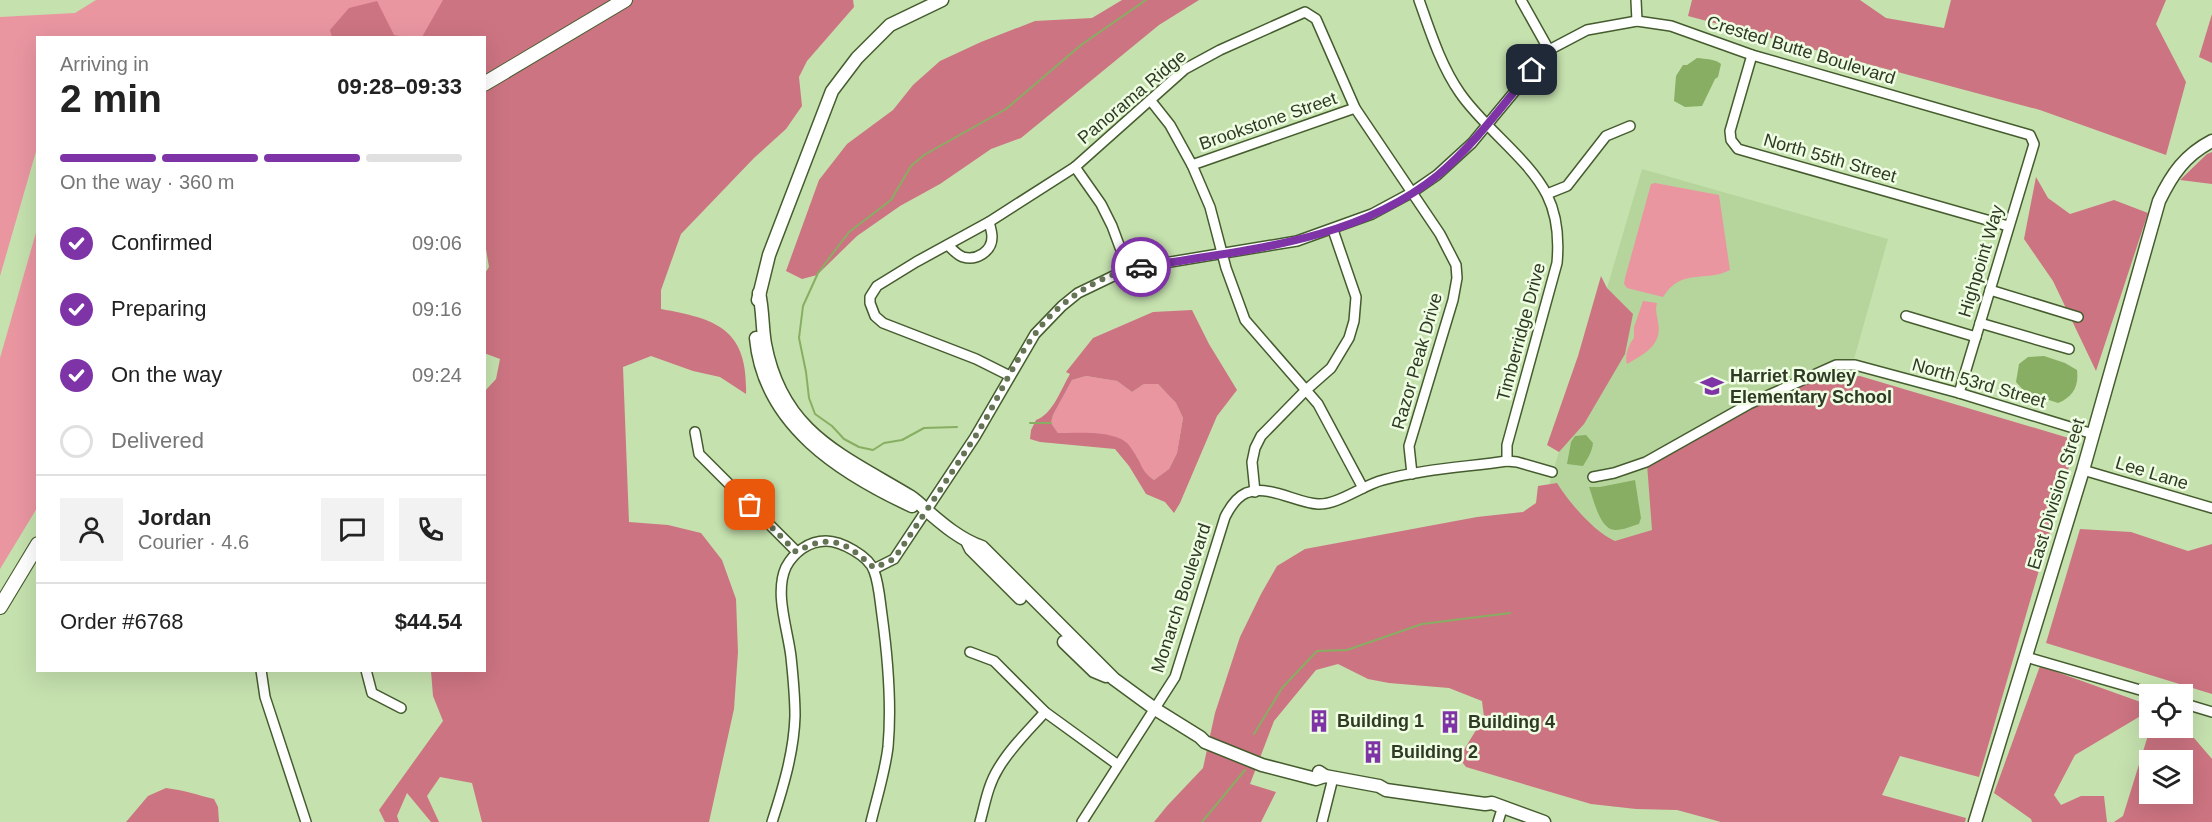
<!DOCTYPE html>
<meta charset="utf-8">
<style>
:root{--surface:#fff;--page:#f2f2f2;--text:#222;--muted:#767676;--line:#e0e0e0;--accent:#7e34a7}
body{margin:0;font-family:Arial,sans-serif;background:var(--page);color:var(--text);height:100vh;display:flex;flex-direction:column;font-size:22px;white-space:nowrap}
*{box-sizing:border-box;margin:0}
p{font-size:20px;color:var(--muted)}
.icon{flex:none;width:33px;height:33px;fill:none;stroke:currentColor;stroke-width:2;stroke-linecap:round;stroke-linejoin:round}
.map{position:relative;flex:1;overflow:hidden}
.drawer{position:absolute;left:36px;top:36px;width:450px;height:636px;display:flex;flex-direction:column;background:var(--surface);border-radius:0px;box-shadow:0 6px 24px #0002}
.drawer>*{flex:none}
.tools{position:absolute;left:2139px;top:684px;display:grid;gap:12px}
.tools a{display:grid;place-items:center;width:54px;height:54px;border-radius:0px;background:var(--surface);box-shadow:0 6px 24px #0002;font-size:30px}
.pin{position:absolute;display:grid;place-items:center;width:51px;height:51px;color:#fff;margin:-26px;border-radius:12px;box-shadow:0 3px 9px #0006}
.courier{position:absolute;display:grid;place-items:center;width:60px;height:60px;margin:-30px;border:4px solid #7e34a7;border-radius:50%;background:#fff;color:#222;box-shadow:0 2px 8px #0007}
.summary em{font-style:normal;font-weight:800}
.summary div{display:flex;flex-direction:column-reverse}
.summary{display:flex;align-items:center;justify-content:space-between;height:102px;padding:0 24px}
h1{font-size:39px;font-weight:800;line-height:45px}
.bar{display:grid;grid-template-columns:repeat(4,1fr);gap:9px 6px;align-content:center;height:72px;padding:0 24px}
.bar i{height:8px;border-radius:4px;background:var(--line)}
.bar .current{background:var(--accent)}
.bar p{grid-column:span 4}
.line{display:flex;align-items:center;gap:15px;padding:0 24px;border-top:2px solid var(--line)}
.line div{flex:1}
.round{display:grid;place-items:center;flex:none;width:63px;height:63px;border-radius:0px;background:var(--page)}
ol{padding:0 24px;list-style:none}
li{display:flex;align-items:center;gap:18px;height:66px}
li p{margin-inline-start:auto}
li .icon{padding:6px;border-radius:50%;background:var(--accent);color:#fff;stroke-width:4}
li:last-child{color:var(--muted)}
li i{width:33px;height:33px;border:3px solid var(--line);border-radius:50%}
.map>svg:first-child{display:block}
.built{fill:#b6d59c}
.green{fill:#e996a1}
.forest{fill:#cd7482;fill-rule:evenodd}
.water{fill:#87ae62}
.lines{fill:none;stroke-linecap:round;stroke-linejoin:round}
.stream{stroke:#87ae62;stroke-width:2}
.minor-casing{stroke:#455c2e;stroke-width:12}
.tertiary-casing{stroke:#455c2e;stroke-width:15}
.secondary-casing{stroke:#455c2e;stroke-width:16}
.minor{stroke:#fff;stroke-width:9}
.tertiary{stroke:#fff;stroke-width:12}
.secondary{stroke:#fff;stroke-width:14}
.done{stroke:#647455;stroke-width:6;stroke-dasharray:0 10.8}
.route{stroke:#7e34a7;stroke-width:8}
.labels{text-anchor:middle;dominant-baseline:central;stroke-width:5;stroke-linejoin:round;paint-order:stroke}
.street-label{font-size:18px;fill:#2f3a25;stroke:#effde3}
.poi-label{font-size:18px;font-weight:bold;fill:#2f3a25;stroke:#effde3;text-anchor:start}
</style>
<div class="map">
<svg width="2212" height="822" viewBox="0 0 2212 822">
<rect width="100%" height="100%" fill="#c5e1ae"/>
<path class="built" d="M1642,169l246,70 -104,367 -249,-73z"/>
<g class="green">
<path d="M96,0h498l-110,38h-446l-1,110 -37,128v-259l75,-4z"/>
<path d="M1655,183l64,12 11,75c-25,13 -48,-3 -67,27l-36,-9 -3,-4 1,-6 26,-94z"/>
<path d="M37,229v279l-37,61v-211z"/>
<path d="M1643,301l14,2c-2,7 0,12 1,19 5,23 -14,32 -31,42 -3,-7 2,-21 7,-26v-11z"/>
<path d="M1086,376l31,5 15,11 12,-8h14l18,19 7,15 -6,35 -8,16 -15,11 -10,-7 -7,-16 -25,-20 -24,-4h-30l-7,-10 2,-8 19,-35z"/>
</g>
<g class="forest">
<path d="M443,0h410l1,7 -47,54 -8,16 3,29 -16,23 -32,29 -73,76 -20,56v19c56,10 87,20 85,85l-26,-17 -27,-6 -42,-15 -28,11 6,155 39,3 33,8 21,27 14,39 2,53 -4,57 -25,113h-227l-10,-39 -32,-6 -13,19 12,26h-8l-24,-29 -10,23 2,6h-14l-6,-12 64,-89 -10,-25 -2,-25 53,-1v-278l12,-13 4,-20 -16,-6 1,-80 4,-6 -5,-30v-199l-62,-1z"/>
<path d="M1122,0h77l-40,25 -138,113 -30,11 -51,35 -40,22 -43,30 -40,39 -15,4 -16,-8 33,-91 28,-36 46,-34 20,-25 27,-24 41,-19 54,-21 57,-3z"/>
<path d="M1692,0h168l26,18 58,10 7,-28h215l-10,24 30,58 -20,73 -126,-45 -352,-94z"/>
<path d="M377,1l17,34 13,2h-75l-2,-7 19,-22z"/>
<path d="M2212,14v49l-13,-6z"/>
<path d="M2212,152v32l-32,-4 27,-26z"/>
<path d="M2036,177l12,21 22,16 44,-14 34,13 -52,158 -43,-90 -29,-42z"/>
<path d="M1601,276l6,12 26,26 -8,40 -41,70 -25,28 -12,-7 31,-89z"/>
<path d="M1192,310l17,34 28,46 -20,26 -37,87 -6,10 -9,-11 -19,-8 -17,-28 -14,-17 -75,-7 -10,-3 1,-9 5,-10c17,-6 25,-31 34,-46l-4,-2 27,-34 60,-26zM1086,376l31,5 15,11 12,-8h14l18,19 7,15 -6,35 -8,16 -15,11c-13,-9 -11,-14 -19,-26 -2,-3 -5,-8 -8,-11 -14,-13 -51,-10 -69,-10l-7,-10 2,-8 19,-35z"/>
<path d="M1860,376l212,63 3,7 -96,331 -79,-21 -18,39 84,23 -1,4h-244l-44,-12 -41,-1 -45,-5 -125,-37 -7,-9 25,-41 -2,-16 -33,-13 -60,-5 -21,-4 -30,-15 -22,6 -42,51 -24,63 26,8 -15,30h-107l13,-16 36,-38 12,-55 25,-76 21,-43 16,-28 28,-17 172,-32 46,-5 13,-9 2,-17 19,-3c12,19 37,49 58,58l37,-11 -5,-66 117,-65 53,-19z"/>
<path d="M2080,529l51,3 57,19 24,-7v150l-166,-51z"/>
<path d="M2040,666l109,39v6l-74,44 -21,40 7,10 20,-9h23l3,26h-75l-1,-3 -37,-26z"/>
<path d="M2150,729l44,9 18,21v63h-98l9,-6zM2150,760h32v34h-32z"/>
<path d="M166,788c17,2 32,7 48,11l4,8 1,15h-93l22,-26z"/>
</g>
<g class="water">
<path d="M1697,58c9,1 18,1 24,6l-3,13 -3,2 -13,27 -17,1 -11,-6 2,-25 7,-11h4z"/>
<path d="M2044,356l21,7 12,7c2,16 -4,27 -19,33l-33,-11 -9,-10 3,-18 9,-7z"/>
<path d="M1586,435l7,8c-1,9 -5,15 -10,23l-16,-2 4,-22 4,-6z"/>
<path d="M1635,480l6,38 -2,6c-7,2 -16,6 -23,6 -16,1 -22,-30 -27,-43h11z"/>
</g>
<g class="lines">
<g class="stream">
<path d="M1030,423h21"/>
<path d="M957,427l-33,1 -22,12 -18,3 -11,7 -14,-3 -15,-8 -12,-13 -17,-12 -6,-16 -3,-26 -7,-34 4,-32 15,-33 31,-41 42,-32 20,-34 13,-11 82,-46 75,-64 65,-45"/>
<path d="M1254,734l28,-46 35,-37 30,-1 75,-26 88,-11"/>
<path d="M1202,822l43,-52"/>
</g>
<g class="minor-casing">
<g id="minor">
<path d="M1419,0c11,31 22,66 41,93 24,35 69,66 87,102 10,20 12,46 10,68l-50,182v16"/>
<path d="M1521,0l28,50"/>
<path d="M1636,0l1,21"/>
<path d="M1752,55l-22,76 1,9 7,9 270,77"/>
<path d="M1151,101l19,24 22,40 18,42 16,61 19,52 73,84 45,84"/>
<path d="M1192,165l163,-57"/>
<path d="M1075,167l26,37 11,22 16,43"/>
<path d="M1547,194l20,-8 39,-50 24,-10"/>
<path d="M948,245c5,5 9,10 15,12 14,4 29,-6 29,-20 0,-5 -2,-11 -3,-15"/>
<path d="M1990,290l88,27"/>
<path d="M1906,316l70,21"/>
<path d="M1980,323l89,26"/>
<path d="M1010,376l-34,-17 -93,-36 -8,-7 -5,-13v-6l7,-11 39,-24 73,-40 86,-55 110,-98 35,-19 85,-38 11,7 39,89 85,126 16,31 1,13 -4,22 -44,146 3,28"/>
<path d="M695,432l4,22 98,98"/>
<path d="M2083,470l129,38"/>
<path d="M1593,477l21,-4 32,-11 103,-58 87,-39h19l104,28 134,41"/>
<path d="M1255,492l-3,-30 3,-14 6,-12 45,-46 25,-22 18,-30 5,-17 2,-24 -23,-67"/>
<path d="M874,569l20,-10 81,-122 60,-103 27,-28 16,-13 50,-24 169,-28 75,-27 39,-21 26,-18 35,-32 77,-93 38,-20 50,-9 34,5 81,29 278,80 4,9 -75,249"/>
<path d="M970,652l24,9 51,51 73,53"/>
<path d="M2026,657l128,37"/>
<path d="M261,670l4,27 41,125"/>
<path d="M366,670l6,23 29,15"/>
<path d="M2182,703l30,9"/>
<path d="M772,822c11,-34 22,-70 23,-106 0,-20 -2,-40 -4,-59 -3,-27 -17,-64 -5,-90 8,-15 23,-26 40,-26 15,0 43,15 48,30 5,13 6,30 8,44 6,44 10,88 6,132 -3,25 -11,50 -17,75"/>
<path d="M980,822c5,-18 8,-37 18,-53 12,-21 31,-39 47,-57"/>
<path d="M1082,822l93,-145 50,-160c4,-8 12,-20 21,-24 23,-9 50,10 72,11 20,1 45,-19 65,-24 40,-11 83,-13 124,-19l10,1 35,10"/>
<path d="M1322,822l11,-44"/>
<path d="M1498,822l5,-16"/>
</g>
</g>
<g class="tertiary-casing">
<g id="tertiary">
<path d="M759,293c4,17 3,34 6,51 17,90 77,111 146,153 6,4 10,8 14,12 17,15 36,31 57,38l132,132 41,30 45,28 5,5 57,23 54,14 9,-3"/>
<path d="M758,300l11,-45 63,-164 25,-33 33,-33 52,-25"/>
<path d="M756,338c8,87 85,135 156,168"/>
<path d="M968,543l3,6 49,49"/>
<path d="M1064,642l30,29 12,5"/>
<path d="M1319,772l6,4 54,10 7,4 99,14 7,-1 52,19"/>
<path d="M1975,822l108,-352 76,-269c13,-27 26,-46 53,-60"/>
</g>
</g>
<g class="secondary-casing">
<g id="secondary">
<path d="M484,84l141,-84"/>
<path d="M0,607l38,-63"/>
</g>
</g>
<use href="#minor" class="minor"/>
<use href="#tertiary" class="tertiary"/>
<use href="#secondary" class="secondary"/>
</g>
<g class="lines">
<path class="done" d="M750,505l46,47c36,-20 50,-9 78,16l20,-9c27,-40 54,-81 81,-122 21,-33 36,-71 60,-103 24,-33 65,-60 106,-67"/>
<path class="route" d="M1141,267c101,-17 213,-24 297,-92 36,-30 64,-69 94,-105"/>
</g>
<defs>
<g id="school-bare" transform="scale(1.8)"><path d="M0-5L7-2L0 1L-7-2ZM-4 1L0 2.5L4 1V4Q0 6-4 4Z" fill="#7e34a7" stroke="#effde3" stroke-width="2.5" paint-order="stroke"/></g>
<g id="building-bare" transform="scale(1.8)"><path d="M-4-6H4V6H1V3H-1V6H-4ZM-2.5-4.3h1.7v1.8h-1.7ZM.8-4.3h1.7v1.8H.8ZM-2.5-1h1.7V.8h-1.7ZM.8-1h1.7V.8H.8Z" fill="#7e34a7" stroke="#effde3" stroke-width="2.5" paint-order="stroke"/></g>
</defs>
<g fill-rule="evenodd">
<use href="#school-bare" x="1712" y="386"/>
<use href="#building-bare" x="1319" y="721"/>
<use href="#building-bare" x="1450" y="722"/>
<use href="#building-bare" x="1373" y="752"/>
</g>
<g class="labels">
<g class="street-label">
<text transform="translate(1801 50) rotate(17)">Crested Butte Boulevard</text>
<text transform="translate(1132 97) rotate(-40)">Panorama Ridge</text>
<text transform="translate(1268 121) rotate(-19)">Brookstone Street</text>
<text transform="translate(1830 158) rotate(16)">North 55th Street</text>
<text transform="translate(1981 261) rotate(-73)">Highpoint Way</text>
<text transform="translate(1521 332) rotate(-75)">Timberridge Drive</text>
<text transform="translate(1417 361) rotate(-74)">Razor Peak Drive</text>
<text transform="translate(1979 383) rotate(16)">North 53rd Street</text>
<text transform="translate(2152 473) rotate(17)">Lee Lane</text>
<text transform="translate(2056 494) rotate(-73)">East Division Street</text>
<text transform="translate(1181 598) rotate(-72)">Monarch Boulevard</text>
</g>
<g class="poi-label">
<text x="1730" y="376">Harriet Rowley<tspan x="1730" dy="21">Elementary School</tspan></text>
<text x="1337" y="721">Building 1</text>
<text x="1468" y="722">Building 4</text>
<text x="1391" y="752">Building 2</text>
</g>
</g>
</svg>
<div class="tools">
<a><svg class="icon" aria-label="locate" viewBox="0 0 24 24"><circle cx="12" cy="12" r="6"/><path d="M12 2v4M12 18v4M2 12h4M18 12h4"/></svg></a>
<a><svg class="icon" aria-label="layers" viewBox="0 0 24 24"><path d="M12 4l9 5-9 5-9-5zM3 14l9 5 9-5"/></svg></a>
</div>
<div class="pin" style="left:750px;top:505px;background:#ea580c"><svg class="icon" aria-label="bag" viewBox="0 0 24 24"><path d="M5 8h14l-1 12H6zM9 8a3 3 0 0 1 6 0"/></svg></div>
<div class="pin" style="left:1532px;top:70px;background:#1f2937"><svg class="icon" aria-label="home" viewBox="0 0 24 24"><path d="M3 11l9-7 9 7M6 9v11h12V9"/></svg></div>
<div class="courier" style="left:1141px;top:267px"><svg class="icon" aria-label="car" viewBox="0 0 24 24"><path d="M5 17H2v-5l4-1 3-4h7l3 4 3 1v5h-3M9 17h6M6 11h13"/><circle cx="7" cy="17" r="2"/><circle cx="17" cy="17" r="2"/></svg></div>
<section class="drawer">
<div class="summary"><div><h1>2 min</h1><p>Arriving in</p></div><em>09:28–09:33</em></div>
<div class="bar"><i class="current"></i><i class="current"></i><i class="current"></i><i></i><p>On the way · 360 m</p></div>
<ol>
<li><svg class="icon" aria-label="check" viewBox="0 0 24 24"><path d="M5 12l5 5 9-10"/></svg>Confirmed<p>09:06</p></li>
<li><svg class="icon" aria-label="check" viewBox="0 0 24 24"><path d="M5 12l5 5 9-10"/></svg>Preparing<p>09:16</p></li>
<li><svg class="icon" aria-label="check" viewBox="0 0 24 24"><path d="M5 12l5 5 9-10"/></svg>On the way<p>09:24</p></li>
<li><i></i>Delivered</li>
</ol>
<div class="line" style="height:108px"><a class="round"><svg class="icon" aria-label="person" viewBox="0 0 24 24"><circle cx="12" cy="8" r="4"/><path d="M4 21q1-7 8-7t8 7"/></svg></a><div><b>Jordan</b><p>Courier · 4.6</p></div><a class="round"><svg class="icon" aria-label="chat" viewBox="0 0 24 24"><path d="M4 5h16v11H9l-5 4z"/></svg></a><a class="round"><svg class="icon" aria-label="phone" viewBox="0 0 24 24"><path d="M5 4h4l2 5-3 2q2 4 5 5l2-3 5 2v4C11 20 4 13 5 4z"/></svg></a></div>
<div class="line" style="height:78px"><div>Order #6768</div><b>$44.54</b></div>
</section>
</div>
